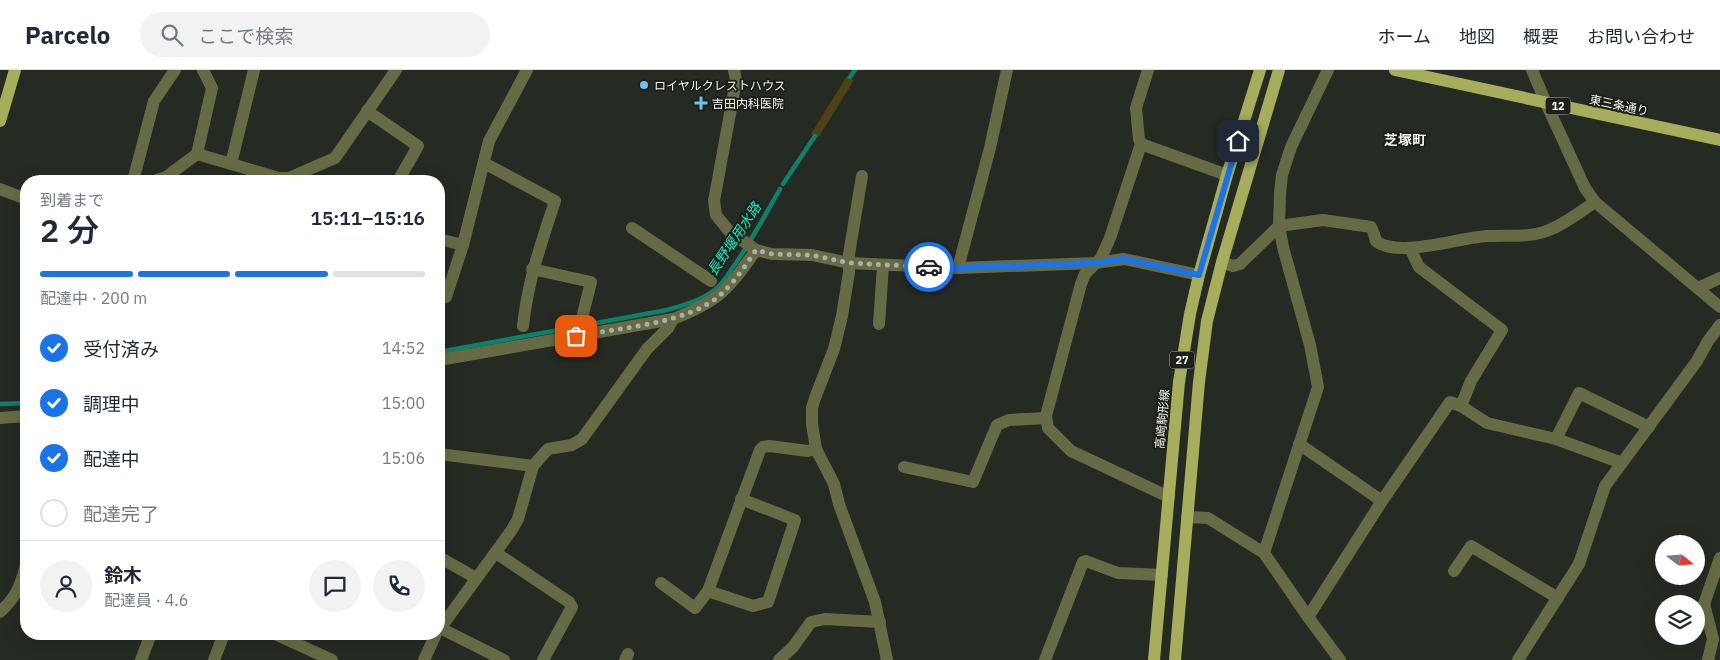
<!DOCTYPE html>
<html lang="ja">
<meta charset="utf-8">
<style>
:root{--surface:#fff;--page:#f2f2f3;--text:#1f2937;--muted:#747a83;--line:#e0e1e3;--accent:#1a73e8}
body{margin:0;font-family:"IBM Plex Sans","Noto Sans JP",sans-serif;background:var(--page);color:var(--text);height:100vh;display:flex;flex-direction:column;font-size:19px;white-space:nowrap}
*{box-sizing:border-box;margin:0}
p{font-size:16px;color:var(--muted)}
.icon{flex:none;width:28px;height:28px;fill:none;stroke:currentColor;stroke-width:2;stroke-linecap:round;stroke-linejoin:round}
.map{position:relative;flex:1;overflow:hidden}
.details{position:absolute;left:20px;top:105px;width:425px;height:465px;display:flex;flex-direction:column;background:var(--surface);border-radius:20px;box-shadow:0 5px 20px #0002}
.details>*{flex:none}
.needle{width:32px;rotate:107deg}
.controls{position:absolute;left:1655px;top:465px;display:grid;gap:10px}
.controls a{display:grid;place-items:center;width:50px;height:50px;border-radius:50%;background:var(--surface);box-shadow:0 5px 20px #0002;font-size:25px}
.pin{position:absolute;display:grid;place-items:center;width:42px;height:42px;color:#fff;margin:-21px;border-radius:10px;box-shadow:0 2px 8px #0006}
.courier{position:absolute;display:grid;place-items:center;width:50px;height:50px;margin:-25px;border:4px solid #1a73e8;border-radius:50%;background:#fff;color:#222;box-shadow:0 1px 6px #0007}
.headline em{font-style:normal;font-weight:600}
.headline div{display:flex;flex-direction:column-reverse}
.headline{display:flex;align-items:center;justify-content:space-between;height:85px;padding:0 20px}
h1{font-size:32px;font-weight:600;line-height:38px}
.bar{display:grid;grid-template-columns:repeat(4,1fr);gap:8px 5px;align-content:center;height:60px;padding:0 20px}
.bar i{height:6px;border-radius:4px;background:var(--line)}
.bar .current{background:var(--accent)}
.bar p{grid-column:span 4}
.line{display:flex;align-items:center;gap:12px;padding:0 20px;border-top:1px solid var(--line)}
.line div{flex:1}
.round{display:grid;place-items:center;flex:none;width:52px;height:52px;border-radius:26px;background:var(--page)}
ol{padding:0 20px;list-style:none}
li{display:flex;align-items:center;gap:15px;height:55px}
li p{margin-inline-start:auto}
li .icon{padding:5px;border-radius:50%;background:var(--accent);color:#fff;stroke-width:4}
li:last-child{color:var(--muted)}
li i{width:28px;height:28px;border:2px solid var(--line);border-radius:50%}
header{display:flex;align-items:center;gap:30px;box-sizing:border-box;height:70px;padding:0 25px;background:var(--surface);border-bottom:1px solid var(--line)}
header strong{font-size:24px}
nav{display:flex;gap:28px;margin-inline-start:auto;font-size:18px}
.search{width:350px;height:45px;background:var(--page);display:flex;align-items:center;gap:12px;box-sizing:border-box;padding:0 18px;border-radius:28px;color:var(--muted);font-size:19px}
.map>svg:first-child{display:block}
.green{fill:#4e4116}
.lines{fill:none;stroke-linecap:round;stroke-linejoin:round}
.stream{stroke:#0c826b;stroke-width:4.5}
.street{stroke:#676b45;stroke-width:12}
.primary{stroke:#a6ae5b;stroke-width:12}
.done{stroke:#abafa9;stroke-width:5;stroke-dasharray:0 9}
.route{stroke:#1a73e8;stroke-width:6}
.poi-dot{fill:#6cc3f2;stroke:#1c2019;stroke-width:2}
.labels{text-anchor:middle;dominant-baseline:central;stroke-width:4;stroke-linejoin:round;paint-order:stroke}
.shield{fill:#1c2019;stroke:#b2b6b0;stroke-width:1}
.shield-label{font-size:11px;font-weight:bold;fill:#f3f6f1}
.poi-label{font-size:12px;fill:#f3f6f1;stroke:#1c2019;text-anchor:start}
.street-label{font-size:12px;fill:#f3f6f1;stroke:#1c2019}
.neighbourhood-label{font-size:14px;font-weight:bold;fill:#f3f6f1;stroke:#1c2019}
.water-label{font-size:14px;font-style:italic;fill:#1ceac2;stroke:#1c2019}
</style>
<header>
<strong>Parcelo</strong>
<div class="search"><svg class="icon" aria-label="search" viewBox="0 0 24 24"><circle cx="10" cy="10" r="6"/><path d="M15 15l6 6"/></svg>ここで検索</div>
<nav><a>ホーム</a><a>地図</a><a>概要</a><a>お問い合わせ</a></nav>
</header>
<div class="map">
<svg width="1720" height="590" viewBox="0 0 1720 590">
<rect width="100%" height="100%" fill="#252a23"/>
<path class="green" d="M847,6l7,4 -36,58 -7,-4z"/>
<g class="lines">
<g class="stream">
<path d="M850,7l5,-7"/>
<path d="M783,114l32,-48"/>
<path d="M439,282l228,-42c18,-5 36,-10 50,-22 8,-7 13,-17 19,-25 16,-24 30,-49 44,-74"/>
<path d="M0,334l26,-1"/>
</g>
<g class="street">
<path d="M734,0l2,10 -2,12 -20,109 2,14 13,16 27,19 16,4 40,1 37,8 109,5 137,-5 29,-4 75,16"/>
<path d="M1148,0l-12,38 3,31 2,5 -31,94 -9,20 -16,16 -4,10 -35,132 2,12 23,23 98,46"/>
<path d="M1532,0l14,33 39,85 10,14 125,105"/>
<path d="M367,41l51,35 -20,35"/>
<path d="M1141,74l86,31"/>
<path d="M197,84l82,24h10l46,-20 61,-88"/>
<path d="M484,93l71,38c-14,43 -27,79 -32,125"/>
<path d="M231,94l23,-94"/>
<path d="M862,106l-13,78v18l-7,44 -8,33 -19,49 -3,10v16l4,25 18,35 5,20 36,98 12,58"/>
<path d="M133,111l21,-80 21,-31"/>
<path d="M154,111l12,-4 31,-23 15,-66 -9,-18"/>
<path d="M0,119l26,10"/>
<path d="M632,158l79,53"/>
<path d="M439,169l24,6"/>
<path d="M1410,178l9,19 83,63 -31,51 -10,25"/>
<path d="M1222,192l11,4 7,-2 39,-38 44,-6 48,7 3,7 2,7c22,18 84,-4 112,-5 21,-1 42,2 61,-6 16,-6 32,-19 46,-28"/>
<path d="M958,198l32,-120 17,-78"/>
<path d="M532,199l59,13 -8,32"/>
<path d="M1698,218l22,-10"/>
<path d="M446,227l17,-52 26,-104 38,-71"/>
<path d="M879,254l4,-58"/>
<path d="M439,290l234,-41c46,-18 55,-29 83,-69"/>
<path d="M0,348l26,-2"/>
<path d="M1556,369l23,-46 70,34"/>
<path d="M1299,374l83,57"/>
<path d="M439,384l94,12"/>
<path d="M904,397l69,15 24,-57 12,-5 37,-2"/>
<path d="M1187,447l21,1 56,35 44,64 32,43"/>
<path d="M496,483l73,49 3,5 -29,53"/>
<path d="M1264,483l54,-166 -8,-42 -27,-98 -4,-21 1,-32 2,-19 9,-28 37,-77"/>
<path d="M439,487l37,21"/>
<path d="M1454,501l17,-25 87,52"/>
<path d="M661,513l34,25 13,-17 52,-141 3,-3 6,-1 39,5 8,-2"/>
<path d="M708,521l45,15 15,-4 27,-82 -54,-21"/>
<path d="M0,542c17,-16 20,-25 26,-47"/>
<path d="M1308,547l74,-116 68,-99 11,4 26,17 69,16 66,24"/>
<path d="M440,558l64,32"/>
<path d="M439,560l72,-99 7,-12 15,-53 15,-17 24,-4 10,-6 65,-90 21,-21 5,-9"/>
<path d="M275,564l57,26"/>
<path d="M141,590l10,-26"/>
<path d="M214,590l10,-26"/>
<path d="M424,590l12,-26"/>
<path d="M625,590l3,-6"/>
<path d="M779,590l14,-13 18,-25 14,-3 55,3"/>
<path d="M1045,590l38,-98 3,-1 32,12 44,2"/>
<path d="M1518,590l61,-96 26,-78 92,-125 11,-20 12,-16"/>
<path d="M1708,590l5,-21 -9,-35 16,-46"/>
</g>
<g class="primary">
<path d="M1395,0l325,70"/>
<path d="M0,51l15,-51"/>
<path d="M1154,590l25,-278 11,-68 9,-39 28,-100 33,-105"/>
<path d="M1175,590l24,-278 8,-61 15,-59 57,-192"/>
</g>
</g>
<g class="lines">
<path class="done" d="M576,266c43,-8 110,-12 143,-40 15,-13 26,-30 37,-46l16,4 40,1 37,8 80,4"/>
<path class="route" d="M929,197l29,1 137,-5 29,-4 75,16 39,-134"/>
</g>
<g class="poi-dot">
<circle cx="644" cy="15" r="5"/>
<path d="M698.5 25.5h5v5h5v5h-5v5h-5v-5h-5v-5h5z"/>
</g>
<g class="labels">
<g class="shield">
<rect x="1545.5" y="27.5" width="25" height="17" rx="4"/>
<rect x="1169.5" y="281.5" width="25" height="17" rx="4"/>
</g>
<g class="shield-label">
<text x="1558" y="36">12</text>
<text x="1182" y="290">27</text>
</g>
<g class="poi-label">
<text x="654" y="15">ロイヤルクレストハウス</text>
<text x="712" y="33">吉田内科医院</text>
</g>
<g class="street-label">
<text transform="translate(1619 35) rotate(12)">東三条通り</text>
<text transform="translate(1162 349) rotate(-85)">高崎駒形線</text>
</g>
<g class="neighbourhood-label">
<text x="1405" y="70">芝塚町</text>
</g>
<g class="water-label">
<text transform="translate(734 169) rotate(-56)">長野堰用水路</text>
</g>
</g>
</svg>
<div class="controls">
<a><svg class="needle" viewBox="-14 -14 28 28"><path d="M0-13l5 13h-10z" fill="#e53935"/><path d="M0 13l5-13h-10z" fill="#747a83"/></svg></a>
<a><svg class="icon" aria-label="layers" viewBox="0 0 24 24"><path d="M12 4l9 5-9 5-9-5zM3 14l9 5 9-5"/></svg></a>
</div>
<div class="pin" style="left:576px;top:266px;background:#ea580c"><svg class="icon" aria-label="bag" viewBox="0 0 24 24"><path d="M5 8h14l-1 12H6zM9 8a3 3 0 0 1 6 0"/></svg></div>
<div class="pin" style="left:1238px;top:71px;background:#1f2937"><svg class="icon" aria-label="home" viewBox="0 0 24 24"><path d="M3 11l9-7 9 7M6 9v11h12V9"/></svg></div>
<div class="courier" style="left:929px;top:197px"><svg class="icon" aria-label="car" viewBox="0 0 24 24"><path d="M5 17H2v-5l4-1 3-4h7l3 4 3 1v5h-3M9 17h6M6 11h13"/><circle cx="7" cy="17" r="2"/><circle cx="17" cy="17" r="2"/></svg></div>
<section class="details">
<div class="headline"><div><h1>2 分</h1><p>到着まで</p></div><em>15:11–15:16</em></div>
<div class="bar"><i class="current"></i><i class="current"></i><i class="current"></i><i></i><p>配達中 · 200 m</p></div>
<ol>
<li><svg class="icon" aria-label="check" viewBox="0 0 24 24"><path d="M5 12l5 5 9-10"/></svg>受付済み<p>14:52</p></li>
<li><svg class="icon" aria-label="check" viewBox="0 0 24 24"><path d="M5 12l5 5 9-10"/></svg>調理中<p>15:00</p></li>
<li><svg class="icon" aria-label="check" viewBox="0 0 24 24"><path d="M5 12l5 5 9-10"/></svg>配達中<p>15:06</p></li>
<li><i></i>配達完了</li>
</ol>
<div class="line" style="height:90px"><a class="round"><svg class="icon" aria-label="person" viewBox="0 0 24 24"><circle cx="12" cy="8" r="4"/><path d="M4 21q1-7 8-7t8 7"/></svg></a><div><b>鈴木</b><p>配達員 · 4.6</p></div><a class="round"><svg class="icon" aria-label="chat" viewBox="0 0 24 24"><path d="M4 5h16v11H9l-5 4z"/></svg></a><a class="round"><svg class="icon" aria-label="phone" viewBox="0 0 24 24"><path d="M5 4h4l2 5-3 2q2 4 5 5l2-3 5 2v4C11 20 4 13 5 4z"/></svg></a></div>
</section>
</div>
